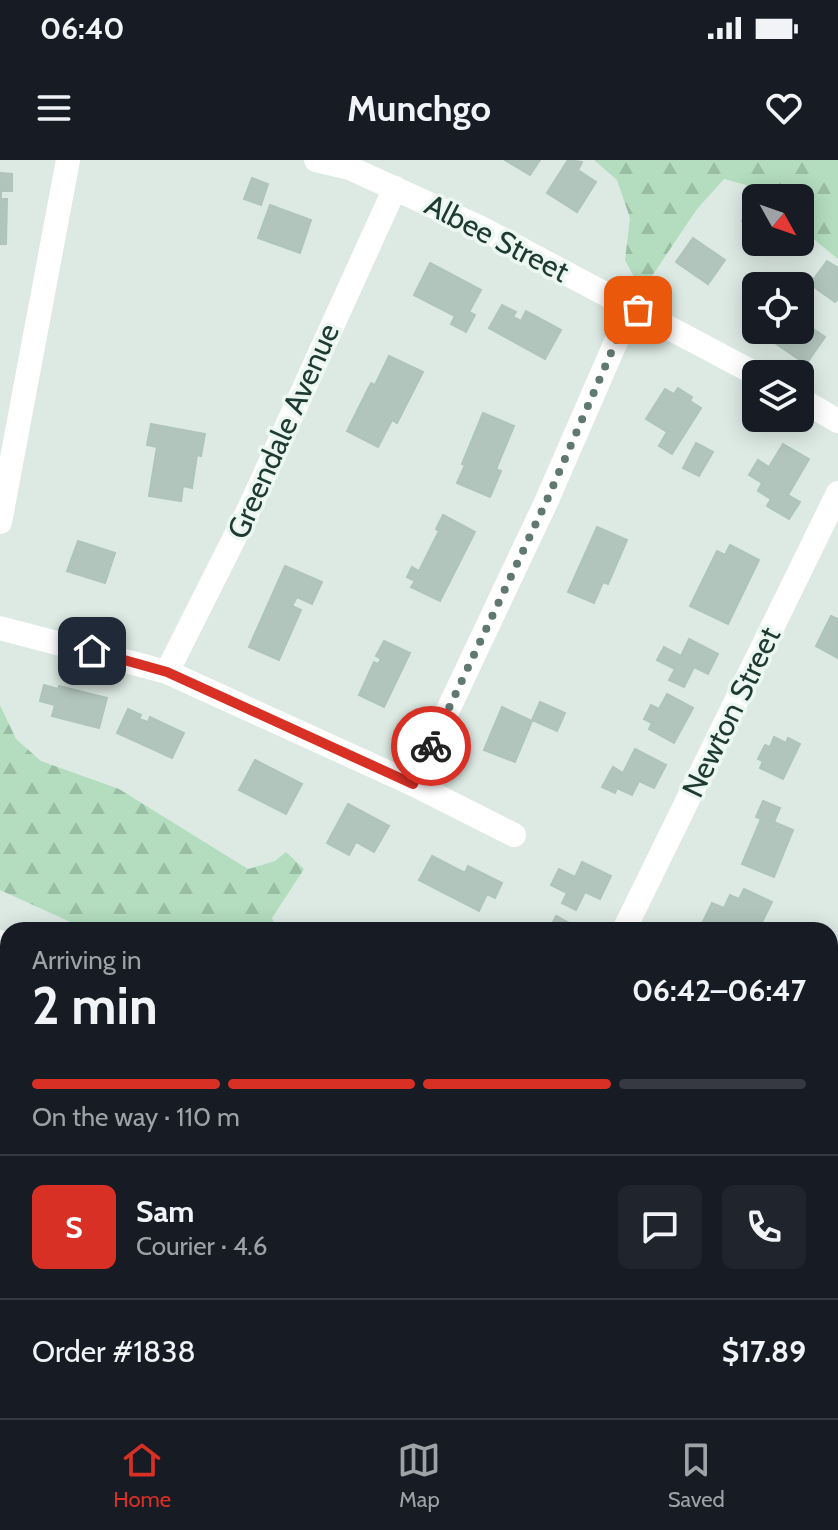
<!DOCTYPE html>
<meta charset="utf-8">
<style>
:root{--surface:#171b24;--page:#20242c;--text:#f1f3f6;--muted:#9ea1a6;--line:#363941;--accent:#d93025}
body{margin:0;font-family:Cabin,sans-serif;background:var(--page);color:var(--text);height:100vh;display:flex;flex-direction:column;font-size:30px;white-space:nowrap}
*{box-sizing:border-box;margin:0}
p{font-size:26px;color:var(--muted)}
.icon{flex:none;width:44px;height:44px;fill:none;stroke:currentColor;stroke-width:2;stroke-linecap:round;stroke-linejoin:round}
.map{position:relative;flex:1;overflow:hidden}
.drawer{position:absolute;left:0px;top:762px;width:838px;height:496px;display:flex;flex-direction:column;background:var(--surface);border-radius:24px 24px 0 0;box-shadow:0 4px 20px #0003}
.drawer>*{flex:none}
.needle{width:52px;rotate:130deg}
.buttons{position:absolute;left:742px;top:24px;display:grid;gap:16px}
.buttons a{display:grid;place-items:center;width:72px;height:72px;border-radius:12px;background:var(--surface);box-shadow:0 4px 20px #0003;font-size:40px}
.pin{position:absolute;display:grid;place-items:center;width:68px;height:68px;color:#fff;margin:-34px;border-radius:16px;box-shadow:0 4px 12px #0006}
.courier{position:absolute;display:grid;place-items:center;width:80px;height:80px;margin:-40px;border:6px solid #d93025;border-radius:50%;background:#fff;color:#222;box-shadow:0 2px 10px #0007}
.overview em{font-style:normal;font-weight:700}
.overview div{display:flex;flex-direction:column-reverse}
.overview{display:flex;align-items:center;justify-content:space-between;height:136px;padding:0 32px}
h1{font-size:52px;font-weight:700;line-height:60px}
.bar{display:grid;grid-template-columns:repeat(4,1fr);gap:12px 8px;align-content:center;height:96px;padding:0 32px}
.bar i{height:10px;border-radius:6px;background:var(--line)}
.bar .on{background:var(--accent)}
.bar p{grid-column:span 4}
.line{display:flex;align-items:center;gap:20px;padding:0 32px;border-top:2px solid var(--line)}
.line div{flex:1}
.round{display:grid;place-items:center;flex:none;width:84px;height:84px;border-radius:12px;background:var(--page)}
.status{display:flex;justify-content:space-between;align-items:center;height:56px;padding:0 40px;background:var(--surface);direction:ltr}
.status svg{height:22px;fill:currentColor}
header{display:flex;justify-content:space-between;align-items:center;height:104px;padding:0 32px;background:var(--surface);font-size:36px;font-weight:700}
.menu{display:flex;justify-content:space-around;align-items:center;height:112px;border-top:2px solid var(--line);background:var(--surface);font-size:22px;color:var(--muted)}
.menu a{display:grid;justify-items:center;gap:4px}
.menu .on{color:var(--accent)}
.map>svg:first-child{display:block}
.forest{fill:url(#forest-firs)}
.building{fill:#b2c5bd;stroke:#afc4bb;stroke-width:2}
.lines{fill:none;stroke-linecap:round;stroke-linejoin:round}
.service{stroke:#fff;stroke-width:14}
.minor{stroke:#fff;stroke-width:24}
.done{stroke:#617870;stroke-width:8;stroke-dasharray:0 14.4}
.route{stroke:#d93025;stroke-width:10}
.labels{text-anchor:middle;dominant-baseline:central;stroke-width:7;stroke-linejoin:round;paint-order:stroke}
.street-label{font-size:30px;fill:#1e3a32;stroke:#edf7f2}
</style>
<div class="status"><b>06:40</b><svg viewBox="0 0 49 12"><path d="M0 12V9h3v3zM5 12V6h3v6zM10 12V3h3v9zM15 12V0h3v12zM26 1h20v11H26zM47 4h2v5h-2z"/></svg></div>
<header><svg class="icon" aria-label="menu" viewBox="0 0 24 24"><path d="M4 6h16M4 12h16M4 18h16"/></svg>Munchgo<svg class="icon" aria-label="heart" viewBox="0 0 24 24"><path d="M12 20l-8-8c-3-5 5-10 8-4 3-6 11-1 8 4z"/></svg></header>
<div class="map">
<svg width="838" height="1258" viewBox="0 0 838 1258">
<defs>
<pattern id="forest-firs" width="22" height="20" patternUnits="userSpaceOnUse" patternTransform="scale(2)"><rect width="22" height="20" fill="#b3ddbe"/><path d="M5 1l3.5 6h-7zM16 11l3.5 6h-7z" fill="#9abea4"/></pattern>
</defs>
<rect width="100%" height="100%" fill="#ddeae4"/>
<g class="forest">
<path d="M594,0h244v99l-38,-31v-30h-38l-16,-13 -22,-6 -27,30 -47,70 -14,2 -11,-21 5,-42 -13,-38z"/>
<path d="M0,545l16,34 25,22 78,28 129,80 27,-8 11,-9 18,17 -32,49 5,12h-189l-88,-40z"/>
</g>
<g class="building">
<path d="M505,0h35l-10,15z"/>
<path d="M568,0l14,2 -4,8 18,12 -19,30 -30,-19z"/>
<path d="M0,13l12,1v17h-11v8h6l-1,45h-6z"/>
<path d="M252,18l16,6 -7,21 -17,-6z"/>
<path d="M270,45l41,15 -11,33 -42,-15z"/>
<path d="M752,46l4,3v23l-14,-11z"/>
<path d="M693,78l32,22 -17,24 -32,-22z"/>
<path d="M827,101l11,7v31l-3,3 -25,-18z"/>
<path d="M430,103l51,27 -12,22 6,3 -9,17 -15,-8 4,-8 -41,-21z"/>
<path d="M502,145l14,7 -3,5 8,4 5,-10 35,19 -16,29 -56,-31z"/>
<path d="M800,160l25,17 -19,27 -31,-21 2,-3 -13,-10h36z"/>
<path d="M389,196l34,16 -26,51 -5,-3 -14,27 -31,-16 24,-48 4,2z"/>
<path d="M678,228l14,9 -2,4 11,7 -29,46 -13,-8 8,-14 -21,-13 19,-30 9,5z"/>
<path d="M483,253l31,13 -18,43 5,2 -11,26 -33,-14 8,-18 -3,-1z"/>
<path d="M151,264l54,10 -4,22 -4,-1 -5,33 -9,-2 -2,15 -32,-5 8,-49 -10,-2z"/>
<path d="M696,283l17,9 -14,24 -16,-8z"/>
<path d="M783,284l26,15 -21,36 12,7 -11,17 -22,-13 4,-7 -13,-8 4,-8 -13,-8 9,-15 11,7z"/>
<path d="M443,355l32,17 -35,69 -29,-14 4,-6 -8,-4 5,-10 7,4 20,-40 -3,-2z"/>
<path d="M597,367l30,13 -19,44 -5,-2 -9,21 -26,-11z"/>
<path d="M78,381l37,12 -10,30 -38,-12z"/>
<path d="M730,385l29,15 -31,64 -38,-18 27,-55 8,4z"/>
<path d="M285,406l37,16 -10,22 -15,-7 -5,9 9,4 -22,50 -30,-13z"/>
<path d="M831,456l7,3v39l-22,-12z"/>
<path d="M689,479l29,15 -10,20 -14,-7 -10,20 -15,-7 6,-11 -18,-9 7,-13 17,9z"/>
<path d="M384,481l26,12 -26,54 -25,-12 15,-33 4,2 3,-5 -5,-3z"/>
<path d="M44,525l14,4 1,-3 48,12 -8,30 -47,-12 3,-11 -15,-4z"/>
<path d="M667,534l26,14 -19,35 -25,-14 3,-6 -8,-4 7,-14 8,4z"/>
<path d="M540,542l25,11 -8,18 -25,-11z"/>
<path d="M502,547l30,14 -17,41 -31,-12z"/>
<path d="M128,549l13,6 -2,4 9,3 2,-5 34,16 -12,25 -55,-25z"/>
<path d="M774,577l12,6 2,-5 12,6 -17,35 -23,-11 3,-7 -5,-2 7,-14 5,2z"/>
<path d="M635,589l31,16 -12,23 -15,-7 -7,14 -15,-7 -2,5 -13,-6 11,-20 10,6z"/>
<path d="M255,600l47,24 -16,30 -47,-24z"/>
<path d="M763,641l17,7 -6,14 19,8 -19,47 -32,-13 19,-45 -5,-2z"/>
<path d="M348,644l41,22 -15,26 -18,-10 -7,13 -22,-12z"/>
<path d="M432,696l33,17 3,-7 34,17 -7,15 -8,-4 -8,17 -60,-31z"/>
<path d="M582,702l29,14 -11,23 -15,-7 -9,18 -14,-7 5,-10 -16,-8 8,-16 16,8z"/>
<path d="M744,729l28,13 -14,28h-59l13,-27 12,5 6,-13 9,4z"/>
<path d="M556,756l26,14h-33z"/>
<path d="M0,834l8,1v148l-8,-1z"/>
<path d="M0,1086l8,1v85l-8,-1z"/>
<path d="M830,1131l5,2 3,53v69l-92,3v-8h84z"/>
<rect x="345" y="1250" width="50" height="8"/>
<path d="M468,1250h40l1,8h-20v-6l-20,2z"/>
<path d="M532,1250h33l1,7 -34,1z"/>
</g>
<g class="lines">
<g class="service">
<path d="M0,777l8,2"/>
<path d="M0,1006l8,1"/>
<path d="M830,1122l8,5"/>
<path d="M0,1216l8,1"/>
<path d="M97,1250l1,8"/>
<path d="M253,1258l1,-8"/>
</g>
<g class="minor">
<path d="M316,0l34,8 131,60 275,146"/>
<path d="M800,239l38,22"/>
<path d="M0,362l68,-362"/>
<path d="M0,468l167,44 246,112 101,51"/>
<path d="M167,512l82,-163 146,-321"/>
<path d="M413,624l134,-284 84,-193"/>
<path d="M624,770l214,-437"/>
<path d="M830,1018h8"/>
<path d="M710,1250v8"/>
</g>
</g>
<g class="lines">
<path class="done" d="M431,586l116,-246 84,-193 7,3"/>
<path class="route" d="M92,491l75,21 246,112 18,-38"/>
</g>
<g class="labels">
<g class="street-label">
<text transform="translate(497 78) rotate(27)">Albee Street</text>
<text transform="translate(283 271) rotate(-66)">Greendale Avenue</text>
<text transform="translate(731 552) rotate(-64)">Newton Street</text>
</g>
</g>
</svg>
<div class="buttons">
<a><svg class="needle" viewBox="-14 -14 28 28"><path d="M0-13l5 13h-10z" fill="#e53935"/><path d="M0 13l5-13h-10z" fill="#9ea1a6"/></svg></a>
<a><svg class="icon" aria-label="locate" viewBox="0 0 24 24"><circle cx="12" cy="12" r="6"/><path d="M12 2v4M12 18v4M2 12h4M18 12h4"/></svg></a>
<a><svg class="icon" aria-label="layers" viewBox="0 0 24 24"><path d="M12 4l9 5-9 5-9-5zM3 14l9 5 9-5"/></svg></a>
</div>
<div class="pin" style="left:638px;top:150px;background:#ea580c"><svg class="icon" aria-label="bag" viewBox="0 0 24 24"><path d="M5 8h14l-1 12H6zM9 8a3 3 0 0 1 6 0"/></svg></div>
<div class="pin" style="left:92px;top:491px;background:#1f2937"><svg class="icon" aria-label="home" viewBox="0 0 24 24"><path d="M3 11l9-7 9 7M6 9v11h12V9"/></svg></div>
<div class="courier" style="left:431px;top:586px"><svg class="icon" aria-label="bike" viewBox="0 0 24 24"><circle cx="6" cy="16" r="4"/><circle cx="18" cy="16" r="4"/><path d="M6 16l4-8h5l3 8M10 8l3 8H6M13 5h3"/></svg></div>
<section class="drawer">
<div class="overview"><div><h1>2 min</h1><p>Arriving in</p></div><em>06:42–06:47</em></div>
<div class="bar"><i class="on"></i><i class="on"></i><i class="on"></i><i></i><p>On the way · 110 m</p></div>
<div class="line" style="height:144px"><b class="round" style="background:var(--accent);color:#fff">S</b><div><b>Sam</b><p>Courier · 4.6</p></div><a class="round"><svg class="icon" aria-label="chat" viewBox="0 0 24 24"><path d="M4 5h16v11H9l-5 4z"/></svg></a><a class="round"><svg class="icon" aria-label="phone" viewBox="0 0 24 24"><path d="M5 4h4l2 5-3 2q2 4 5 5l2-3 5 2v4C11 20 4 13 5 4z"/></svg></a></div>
<div class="line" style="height:104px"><div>Order #1838</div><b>$17.89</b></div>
</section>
</div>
<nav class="menu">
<a class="on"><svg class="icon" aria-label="home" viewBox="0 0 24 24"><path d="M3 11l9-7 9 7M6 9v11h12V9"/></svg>Home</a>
<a><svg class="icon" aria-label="map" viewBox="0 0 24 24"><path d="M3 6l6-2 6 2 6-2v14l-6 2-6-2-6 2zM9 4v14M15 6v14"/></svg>Map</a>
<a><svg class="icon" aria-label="saved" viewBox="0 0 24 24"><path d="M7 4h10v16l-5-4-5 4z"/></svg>Saved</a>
</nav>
